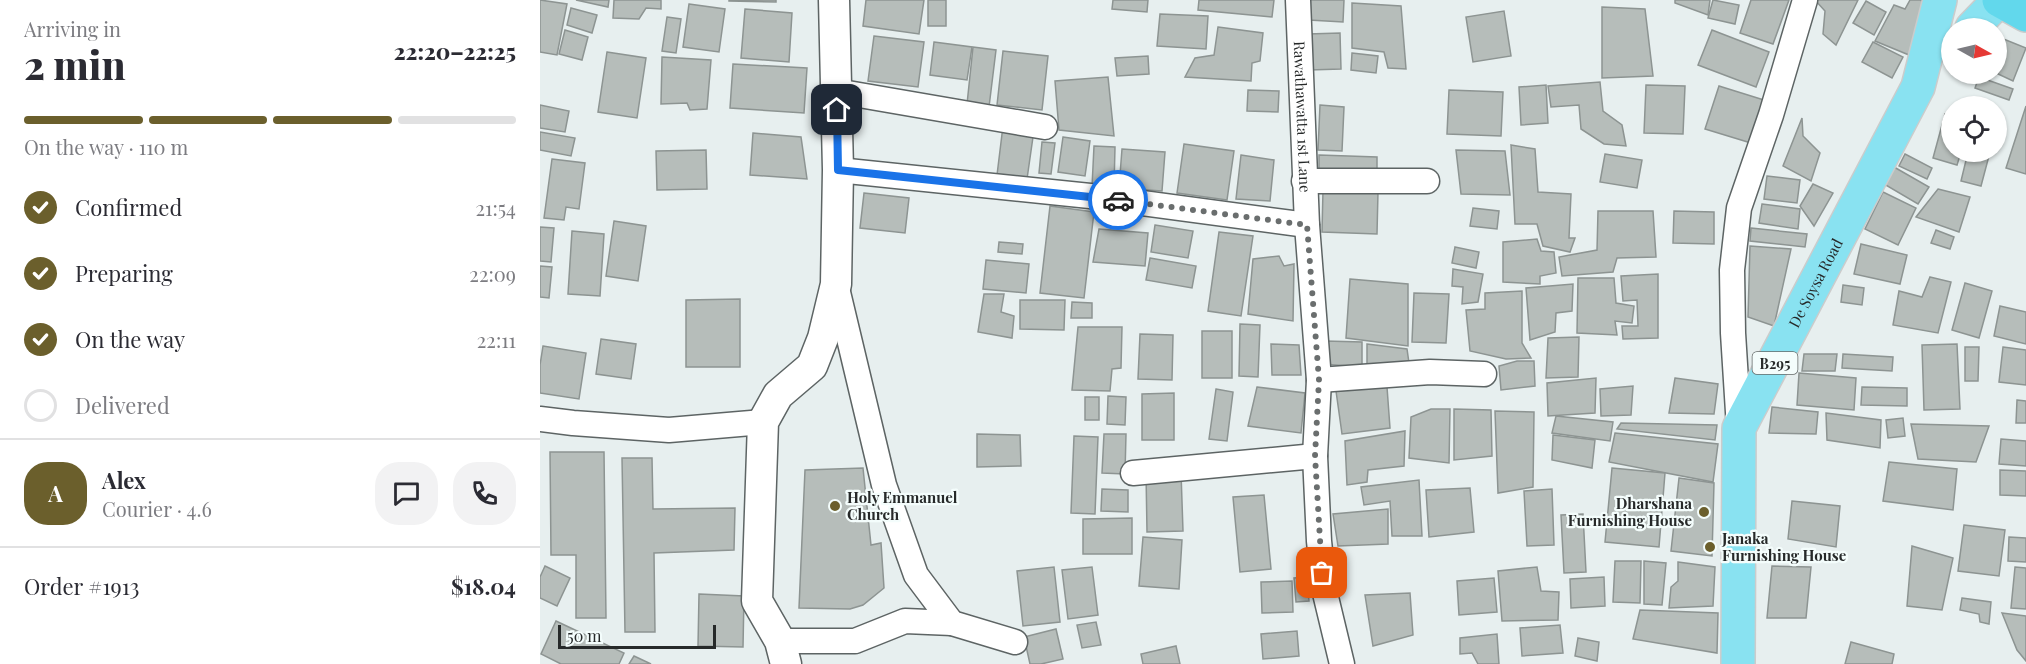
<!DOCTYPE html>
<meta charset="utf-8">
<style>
:root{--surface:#fff;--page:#f2f2f3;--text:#2b2b33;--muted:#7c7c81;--line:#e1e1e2;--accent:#6b5f2c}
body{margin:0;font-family:"Playfair Display",serif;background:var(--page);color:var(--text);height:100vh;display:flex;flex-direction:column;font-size:22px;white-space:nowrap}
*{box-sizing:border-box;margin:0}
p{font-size:20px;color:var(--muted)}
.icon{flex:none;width:33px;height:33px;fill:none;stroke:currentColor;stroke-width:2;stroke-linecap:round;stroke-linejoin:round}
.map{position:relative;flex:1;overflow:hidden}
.details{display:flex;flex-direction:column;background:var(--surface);width:540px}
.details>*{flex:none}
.needle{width:39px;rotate:98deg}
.fabs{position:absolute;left:1401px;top:18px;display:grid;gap:12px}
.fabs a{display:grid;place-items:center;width:66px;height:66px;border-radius:50%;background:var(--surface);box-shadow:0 2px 4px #0004;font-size:30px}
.scale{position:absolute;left:18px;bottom:15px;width:158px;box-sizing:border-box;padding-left:6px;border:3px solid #262929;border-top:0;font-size:16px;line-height:21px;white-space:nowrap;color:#262929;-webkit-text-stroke:4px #f4fdfc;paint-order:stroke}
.pin{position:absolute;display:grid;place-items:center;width:51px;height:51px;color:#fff;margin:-26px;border-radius:12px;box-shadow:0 3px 9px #0006}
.courier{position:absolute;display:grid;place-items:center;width:60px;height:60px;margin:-30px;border:4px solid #1a73e8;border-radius:50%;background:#fff;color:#222;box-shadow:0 2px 8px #0007}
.overview em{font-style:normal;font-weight:800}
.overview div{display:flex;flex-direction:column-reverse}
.overview{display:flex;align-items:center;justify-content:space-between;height:102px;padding:0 24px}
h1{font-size:39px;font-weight:800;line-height:45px}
.bar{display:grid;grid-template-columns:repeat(4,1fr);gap:9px 6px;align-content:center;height:72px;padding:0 24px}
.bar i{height:8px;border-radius:4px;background:var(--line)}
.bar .active{background:var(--accent)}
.bar p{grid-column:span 4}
.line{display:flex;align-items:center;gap:15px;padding:0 24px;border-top:2px solid var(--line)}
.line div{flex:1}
.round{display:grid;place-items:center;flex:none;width:63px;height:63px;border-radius:24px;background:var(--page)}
ol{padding:0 24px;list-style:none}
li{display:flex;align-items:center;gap:18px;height:66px}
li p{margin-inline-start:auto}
li .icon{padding:6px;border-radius:50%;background:var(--accent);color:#fff;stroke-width:4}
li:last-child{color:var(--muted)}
li i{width:33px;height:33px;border:3px solid var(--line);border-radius:50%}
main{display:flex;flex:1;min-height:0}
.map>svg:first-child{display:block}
.building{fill:#b6bdba;stroke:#8d9492;stroke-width:1.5}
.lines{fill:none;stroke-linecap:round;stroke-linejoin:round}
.minor-casing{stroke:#5d6464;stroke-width:27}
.tertiary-casing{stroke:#5d6464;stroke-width:33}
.primary-casing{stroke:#cbcccc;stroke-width:36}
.trunk-casing{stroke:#cbcccc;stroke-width:36}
.minor{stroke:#fff;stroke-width:24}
.tertiary{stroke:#fff;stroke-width:30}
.primary{stroke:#89e2f1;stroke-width:33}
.trunk{stroke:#62d8ec;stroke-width:33}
.done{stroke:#6a6e6e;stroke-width:6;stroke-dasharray:0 10.8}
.route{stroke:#1a73e8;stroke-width:8}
.poi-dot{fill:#6b5f2c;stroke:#f4fdfc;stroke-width:2}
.labels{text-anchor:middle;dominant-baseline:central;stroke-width:4.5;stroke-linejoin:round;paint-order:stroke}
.shield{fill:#f4fdfc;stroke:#646968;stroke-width:1.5}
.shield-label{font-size:14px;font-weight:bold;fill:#262929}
.street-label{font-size:15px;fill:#262929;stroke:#f4fdfc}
.poi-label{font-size:15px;font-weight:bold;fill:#262929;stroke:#f4fdfc;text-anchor:start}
</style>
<main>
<section class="details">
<div class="overview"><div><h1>2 min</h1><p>Arriving in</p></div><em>22:20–22:25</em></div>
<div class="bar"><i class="active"></i><i class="active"></i><i class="active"></i><i></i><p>On the way · 110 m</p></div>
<ol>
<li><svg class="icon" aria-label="check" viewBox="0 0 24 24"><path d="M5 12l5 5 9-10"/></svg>Confirmed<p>21:54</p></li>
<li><svg class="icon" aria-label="check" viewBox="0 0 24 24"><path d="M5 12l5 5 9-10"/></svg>Preparing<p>22:09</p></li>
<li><svg class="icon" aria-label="check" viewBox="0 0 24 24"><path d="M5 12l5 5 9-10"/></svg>On the way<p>22:11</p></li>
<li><i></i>Delivered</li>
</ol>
<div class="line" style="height:108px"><b class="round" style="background:var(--accent);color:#fff">A</b><div><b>Alex</b><p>Courier · 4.6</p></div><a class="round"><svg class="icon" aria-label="chat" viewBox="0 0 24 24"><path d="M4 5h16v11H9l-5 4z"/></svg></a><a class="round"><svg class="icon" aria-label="phone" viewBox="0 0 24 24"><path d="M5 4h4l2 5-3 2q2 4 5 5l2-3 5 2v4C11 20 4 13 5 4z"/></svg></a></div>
<div class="line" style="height:78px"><div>Order #1913</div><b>$18.04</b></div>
</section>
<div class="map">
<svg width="1486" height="664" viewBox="0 0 1486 664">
<rect width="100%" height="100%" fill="#e7efef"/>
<g class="building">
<path d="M0,0l27,4 -10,51 -17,-3z"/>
<path d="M36,0h33l-1,7z"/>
<path d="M74,0h47v9l-15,-1 -7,11 -26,-1z"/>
<path d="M189,0h47v2l-47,-1z"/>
<path d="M326,0h58l-5,34 -56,-8z"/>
<rect x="388" y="0" width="18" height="26"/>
<path d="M573,0h35l-1,12 -35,-3z"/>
<path d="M659,0h75l-2,17 -74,-7z"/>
<path d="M770,0h34l-1,22 -34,-2z"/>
<path d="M1135,0h35l-2,15 -33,-12z"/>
<path d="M1173,0l26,5 -4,19 -27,-6z"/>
<path d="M1211,0h38l-16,44 -33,-11z"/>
<path d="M1275,0h43l-22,45 -13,-11 2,-23z"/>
<path d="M1370,0h11l11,18 -23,37 -34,-14 19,-36 11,4z"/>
<path d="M1326,1l20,11 -12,23 -21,-12z"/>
<path d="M812,3l49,3 5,63 -18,-1 -4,-16 -32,-4z"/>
<path d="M149,4l36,5 -6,43 -36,-5z"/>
<path d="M1062,7l43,2 8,67 -51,2z"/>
<path d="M31,8l26,7 -5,18 -25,-8z"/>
<path d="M205,9l47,4 -3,49 -48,-4z"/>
<path d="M964,11l7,45 -38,6 -7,-45z"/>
<path d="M620,14l48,2 -2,33 -49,-3z"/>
<path d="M127,17l14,2 -5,34 -14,-2z"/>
<path d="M678,27l45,6 -3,28 -8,2 -1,18 -66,-4 10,-19 19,-3z"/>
<path d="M25,30l23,7 -6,23 -23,-6z"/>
<path d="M1172,30l57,22 -13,35 -58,-22z"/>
<path d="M800,33l1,36 -32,1 -1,-36z"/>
<path d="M334,36l50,6 -6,45 -50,-6z"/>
<path d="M1461,38l25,10 -13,33 -17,-8v-25z"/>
<path d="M394,42l38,5 -5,33 -37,-5z"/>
<path d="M1333,42l30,15 -11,21 -30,-16z"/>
<path d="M433,47l23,3 -7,57 -22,-3z"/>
<path d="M463,51l45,5 -6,54 -45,-5z"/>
<path d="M67,52l39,6 -9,60 -39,-6z"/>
<path d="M812,53l26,3 -2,17 -25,-3z"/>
<path d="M608,56l1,18 -32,2 -2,-18z"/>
<path d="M122,57l49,3 -4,49 -17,1 -3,-7 -26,1z"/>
<path d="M193,64l74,4 -3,45 -74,-5z"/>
<path d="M568,77l6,59 -55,-6 -4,-49z"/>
<path d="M1439,77l34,12 -4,11 -34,-12z"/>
<path d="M1060,82l3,29 19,14 4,21 -22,-2 -23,-15 -2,-24 -28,2 -3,-21z"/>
<path d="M1006,85l2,38 -27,2 -2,-38z"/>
<path d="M1106,85l39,1 -2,48 -39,-1z"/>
<path d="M1179,86l45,14 -13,43 -46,-14z"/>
<path d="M708,90l31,1 -1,21 -31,-1z"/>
<path d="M909,90l54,2 -2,44 -54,-2z"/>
<path d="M0,105l29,6 -4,21 -25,-4z"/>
<path d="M780,105l24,2 -2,44 -24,-1z"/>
<path d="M1486,106v68l-20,-6z"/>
<path d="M1405,114l7,2v36h9l-4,13 -24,-7z"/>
<path d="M1262,118l1,18 17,17 -9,28 -28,-15z"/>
<path d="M463,126l31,4 -7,49 -30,-4z"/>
<path d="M0,132l35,6 -4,18 -31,-6z"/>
<path d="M213,133l48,4 6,42 -57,-4z"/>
<path d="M523,137l27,4 -5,35 -27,-4z"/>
<path d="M502,142l13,1 -4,31 -12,-1z"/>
<path d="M644,144l50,7 -7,49 -50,-7z"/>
<path d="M971,145l24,4 3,43 33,2 -2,44h6l-5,14 -27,-6 -6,-22h-22z"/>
<path d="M554,146l21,1 -1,41 -22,-1z"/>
<path d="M582,149l43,3 -3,39 -43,-3z"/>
<path d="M166,150l1,39 -50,1 -1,-39z"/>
<path d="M916,150l49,1 5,44 -49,-1z"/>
<path d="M1428,152h22l-9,34 -20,-5z"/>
<path d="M1065,154l37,6 -5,28 -37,-6z"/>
<path d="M1365,154l27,14 -5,11 -28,-13z"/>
<path d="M701,155l33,5 -4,41 -34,-2z"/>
<path d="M779,155l58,2v20l-58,-2z"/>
<path d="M12,159l33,4 -6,46 -13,-2 -2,13 -20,-2z"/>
<path d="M1354,167l35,20 -11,17 -34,-20z"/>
<path d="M1227,176l33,4 -3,23 -33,-4z"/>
<path d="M1273,184l20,9 -19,33 -14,-20z"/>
<path d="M1398,189l32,8 -11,35 -43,-15z"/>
<path d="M783,190l55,2 -1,42 -55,-2z"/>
<path d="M1343,192l33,16 -18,37 -33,-16z"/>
<path d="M324,193l45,5 -4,35 -45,-5z"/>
<path d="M1222,204l38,5 -2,20 -39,-6z"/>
<path d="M510,206l44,6 -10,86 -44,-5z"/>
<path d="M933,208l26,3 -2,18 -27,-3z"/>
<path d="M1058,211h55l3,46 -39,1 -4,14 -51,4 -3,-19 38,-7z"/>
<path d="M1134,211l40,1v32l-41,-1z"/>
<path d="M74,221l32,5 -8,55 -32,-5z"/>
<path d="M615,225l38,6 -5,27 -37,-6z"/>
<path d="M0,227l14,1 -3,34 -11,-1z"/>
<path d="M1211,228l56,6 -2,13 -55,-6z"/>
<path d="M559,229l49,4 -3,33 -52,-4z"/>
<path d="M1396,230l18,7 -4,12 -19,-6z"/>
<path d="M32,231l32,3 -4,62 -32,-2z"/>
<path d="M679,232l34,4 -12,80 -33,-5z"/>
<path d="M997,239l4,12 13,1 2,21 -16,3v8l-37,-2v-40z"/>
<path d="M459,242l24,2 -1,10 -24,-2z"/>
<path d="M1321,244l46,11 -7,29 -46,-10z"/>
<path d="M1210,246l41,3 -17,77 -26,-9z"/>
<path d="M915,247l24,5 -3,16 -24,-5z"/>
<path d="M739,256l5,10 10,-2 -1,57 -45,-7 5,-55z"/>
<path d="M610,258l46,8 -4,22 -46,-8z"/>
<path d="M446,260l43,4 -3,29 -43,-4z"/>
<path d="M0,266l12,1 -3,31 -9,-1z"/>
<path d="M913,269l30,5 -5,28 -16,2 1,-17 -11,-1z"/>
<path d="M1118,274v64l-35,1 -1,-13h16l-1,-26 -14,1 -2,-25z"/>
<path d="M1390,277l21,5 -13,51 -45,-8 6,-34 23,6z"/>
<path d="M1038,278h36l2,25 18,3 -2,17 -17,-2 2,14 -40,-2z"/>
<path d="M810,279l58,5v62l-62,-8z"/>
<path d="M1425,283l27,8 -13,47 -27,-8z"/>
<path d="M1033,284l-1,27 -16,2 -1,19 -25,8 -4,-52z"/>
<path d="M1303,285l21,3 -2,17 -21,-3z"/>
<path d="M982,291v52l9,15 -25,1 -36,-8 -4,-41 19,-1v-16z"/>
<path d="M874,293l35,1 -3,49 -34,-1z"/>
<path d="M444,294h20l-3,18 13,4 -2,22 -34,-6z"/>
<path d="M200,299v68h-54v-67z"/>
<path d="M480,300h45l-1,30 -44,-1z"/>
<path d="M532,302l20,1v15h-21z"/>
<path d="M1460,306l26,6v32l-32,-8z"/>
<path d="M700,324l20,1 -2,52 -19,-1z"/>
<path d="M538,327h44l-1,41 -9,1 -2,22 -38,-1z"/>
<rect x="662" y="331" width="30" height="47"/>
<path d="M600,334l33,1 -1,45 -34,-1z"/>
<path d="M1039,337l-1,40 -32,1 2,-40z"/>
<path d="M61,339l35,5 -5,35 -35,-5z"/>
<path d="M785,341l37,1v25l-40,-3z"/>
<path d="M731,344l28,1 2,30h-29z"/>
<path d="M827,344l40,5 2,14 -42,3z"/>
<path d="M1417,344l3,65 -36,1 -2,-65z"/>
<path d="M3,346l43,7 -7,46 -39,-6v-28z"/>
<path d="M1425,347h14l-1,34h-13z"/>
<path d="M1463,347l23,3v35l-27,-3z"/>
<path d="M1264,354h33l-2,17h-33z"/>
<path d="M1303,354l50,3 -1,14 -50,-3z"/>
<path d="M977,361h17l1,25 -34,4 -2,-24z"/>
<path d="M1259,373l57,5 -2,32 -57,-5z"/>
<path d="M1056,378l-1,35 -47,3 -1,-33z"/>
<path d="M1135,378l43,6 -4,30 -45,-1z"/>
<path d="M1093,386l-2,29 -30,1 -1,-27z"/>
<path d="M717,387l48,6 -4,40 -53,-7z"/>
<path d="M847,387l3,41 -48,6 -6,-43z"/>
<path d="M1322,387l45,1v18l-46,-1z"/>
<path d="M676,389l17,3 -6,49 -18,-2z"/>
<path d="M634,393v47h-32v-46z"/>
<path d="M568,396l18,1 -1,28 -18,-1z"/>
<rect x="545" y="397" width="14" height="23"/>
<path d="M1477,400l9,1v22h-10z"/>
<path d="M1232,407l46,5 -2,22 -47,-1z"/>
<path d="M891,409h19l-1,54 -40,-5 2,-41z"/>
<path d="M914,409l37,1 1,46 -38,4z"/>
<path d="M955,411l39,1 -1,75 -35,6z"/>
<path d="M1286,413l55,7 -1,28 -53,-8z"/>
<path d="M1016,416l57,6 -3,19 -58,-8z"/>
<path d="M1363,418l2,18 -17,2 -2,-18z"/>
<path d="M1081,423l96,2 -2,15 -98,-11z"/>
<path d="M1371,424l78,2 -13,36 -58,-3z"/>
<path d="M865,431l-1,35 -36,4 -1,12 -20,3 -2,-44z"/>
<path d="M1075,433l103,11 -5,38 -104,-20z"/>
<path d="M437,434l43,1 1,31 -44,1z"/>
<path d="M564,434h22l-1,40 -23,-1z"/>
<path d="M1013,435l42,5 -3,28 -40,-8z"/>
<path d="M534,436l24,1 -3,77 -24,-1z"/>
<path d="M1461,439l25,2v25l-27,-2z"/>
<path d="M10,452h54l2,166h-30v-63h-25z"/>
<path d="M82,458h30l1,51 82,-1 -1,42 -80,3 1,79h-30z"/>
<path d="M1349,462l68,7 -4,41 -70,-9z"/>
<path d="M323,468l8,77 10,-2 3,45 -21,17 -13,4 -51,-1 6,-138z"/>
<path d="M1072,468l53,5 -6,74 -54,-5z"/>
<path d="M1460,470l26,1v25l-26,-1z"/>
<path d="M641,472l2,59 -36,1 -1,-59z"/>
<path d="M1139,478l35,5 -2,73 -41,-5z"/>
<path d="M879,480l3,56h-30l-2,-35 -26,4 -3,-18z"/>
<path d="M930,488l4,44 -45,5 -3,-47z"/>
<path d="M562,489l26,1v22l-27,-1z"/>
<path d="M1012,489l2,56 -27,1 -3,-55z"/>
<path d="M724,495l7,74 -31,3 -7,-75z"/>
<path d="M1252,501l48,5 -4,41 -48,-8z"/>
<path d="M848,509v35l-50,2 -5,-32z"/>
<path d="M1043,514l3,58 -22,1 -3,-58z"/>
<path d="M592,518v36h-49v-35z"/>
<path d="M1424,525l41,5 -6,46 -41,-5z"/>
<path d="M603,537l39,3 -3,49 -40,-3z"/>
<path d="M1469,537l17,1v24l-18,-1z"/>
<path d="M1372,546l41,12 -11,52 -35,-4z"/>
<path d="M1075,561h26l-1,42 -27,-1z"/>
<path d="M1104,561l22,2 -4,42 -18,-1z"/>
<path d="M1138,562l37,5 -2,39 -44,2 2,-21 7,-6z"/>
<path d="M5,566l25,12 -13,28 -17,-8v-21z"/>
<path d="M1232,566l39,1 -5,51h-39z"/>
<path d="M514,567l6,55 -37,4 -6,-55z"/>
<path d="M552,567l6,48 -30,4 -6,-49z"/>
<path d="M997,567l4,24 18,1 -1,28 -56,1 -4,-50z"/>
<path d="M1475,567l11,1v41l-15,-1z"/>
<path d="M767,577l2,24 -13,1 -2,-24z"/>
<path d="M1064,577l1,29 -34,2 -1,-29z"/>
<path d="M954,578l3,34 -38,3 -2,-34z"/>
<path d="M752,581l1,31 -31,1 -1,-31z"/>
<path d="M870,593l3,42 -40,11 -8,-51z"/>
<path d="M159,594l45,2 -1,51 -45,-1z"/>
<path d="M1422,598l29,4 -2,22 -9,-2 -1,-8 -19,-4z"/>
<path d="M1100,610l78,3 -1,40 -84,-14z"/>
<path d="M1462,613l24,3v45l-9,-11z"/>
<path d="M16,621l68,32 -5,11h-58l-20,-10z"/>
<path d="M556,622l5,23 -19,3 -5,-23z"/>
<path d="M1020,625l3,28 -41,3 -2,-28z"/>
<path d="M516,629l7,30 -22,5h-11l-6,-27z"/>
<path d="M757,631l2,25 -36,3 -2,-25z"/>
<path d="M957,634l2,30h-21l-6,-11 -12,1v-16z"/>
<path d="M1038,638l21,4 -2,19 -22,-5z"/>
<path d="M1311,642l43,12 -2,10h-47z"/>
<path d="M636,646l4,18h-37l-2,-10z"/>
<path d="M94,656l17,8h-22z"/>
</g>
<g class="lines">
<g class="minor-casing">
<g id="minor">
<path id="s1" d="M758,0l9,225 12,155 -4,76 4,85 5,48 18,75"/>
<path d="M296,91l209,36"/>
<path d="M298,170l252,26 217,29"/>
<path d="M764,181h123"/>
<path d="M296,284l48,201 32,90 36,48 63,19"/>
<path d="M779,380l111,-8 54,2"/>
<path d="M0,419l33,4 96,7 94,-8"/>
<path d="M1199,428l-6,-95 -1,-63 7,-62 32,-93 34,-115"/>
<path d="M593,473l182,-17"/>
<path d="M240,641h75l50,-20 47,2"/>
</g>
</g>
<g class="tertiary-casing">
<path id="tertiary" d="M246,664l-6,-23 -23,-40 6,-179 15,-27 34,-29 11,-28 13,-54 2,-114 -4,-170"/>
</g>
<g class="primary-casing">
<g id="primary">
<path d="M1432,28l27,-28"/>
<path id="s2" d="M1198,664l1,-236 179,-341 22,-87"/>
</g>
</g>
<g class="trunk-casing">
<path id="trunk" d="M1459,0l27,15"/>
</g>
<use href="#minor" class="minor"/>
<use href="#tertiary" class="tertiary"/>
<use href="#primary" class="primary"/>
<use href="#trunk" class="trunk"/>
</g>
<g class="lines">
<path class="done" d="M578,200l189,25 12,155 -4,76 7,117"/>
<path class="route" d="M297,110l1,60 280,30"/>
</g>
<g class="poi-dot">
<circle cx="295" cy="506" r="6"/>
<circle cx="1164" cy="512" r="6"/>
<circle cx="1170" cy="547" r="6"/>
</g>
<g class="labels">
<rect class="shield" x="1212.5" y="352" width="45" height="22" rx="4.5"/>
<g class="shield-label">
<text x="1235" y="363">B295</text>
</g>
<g class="street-label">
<text stroke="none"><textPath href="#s1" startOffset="117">Rawathawatta 1st Lane</textPath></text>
<text stroke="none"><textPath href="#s2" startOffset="400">De Soysa Road</textPath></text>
</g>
<g class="poi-label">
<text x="307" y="497">Holy Emmanuel<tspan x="307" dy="17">Church</tspan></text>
<text x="1152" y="503" text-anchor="end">Dharshana<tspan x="1152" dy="17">Furnishing House</tspan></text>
<text x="1182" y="538">Janaka<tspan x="1182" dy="17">Furnishing House</tspan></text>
</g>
</g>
</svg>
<div class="fabs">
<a><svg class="needle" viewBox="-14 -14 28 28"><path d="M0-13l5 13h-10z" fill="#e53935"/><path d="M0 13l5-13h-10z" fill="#7c7c81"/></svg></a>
<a><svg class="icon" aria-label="locate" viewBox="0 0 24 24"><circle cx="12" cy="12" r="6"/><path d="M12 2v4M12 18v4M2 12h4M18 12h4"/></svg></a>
</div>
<div class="scale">50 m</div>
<div class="pin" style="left:782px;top:573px;background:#ea580c"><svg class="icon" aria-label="bag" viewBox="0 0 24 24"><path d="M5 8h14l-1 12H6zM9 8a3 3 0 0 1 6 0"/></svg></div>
<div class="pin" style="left:297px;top:110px;background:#1f2937"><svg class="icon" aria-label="home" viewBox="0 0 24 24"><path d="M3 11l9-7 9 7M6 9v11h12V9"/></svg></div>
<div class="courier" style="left:578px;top:200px"><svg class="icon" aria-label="car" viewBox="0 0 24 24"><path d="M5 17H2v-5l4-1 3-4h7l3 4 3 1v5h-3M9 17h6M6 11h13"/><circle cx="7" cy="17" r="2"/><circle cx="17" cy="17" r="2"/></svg></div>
</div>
</main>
